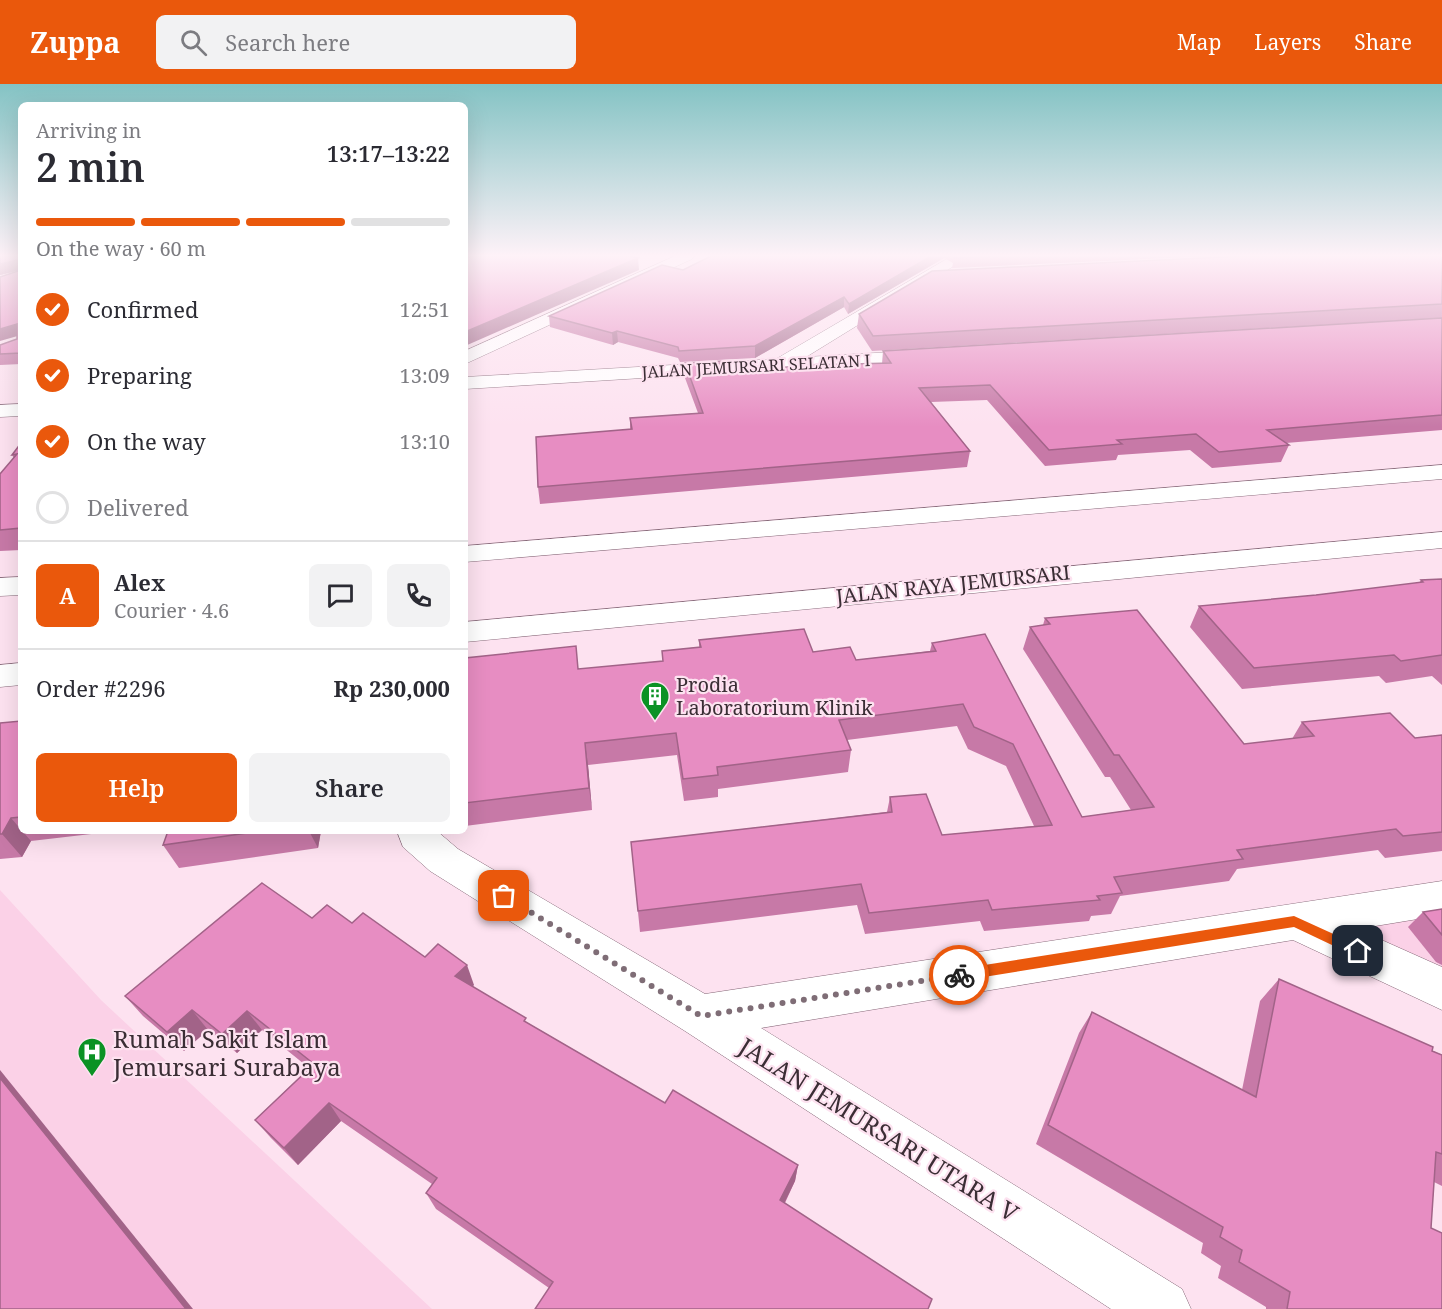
<!DOCTYPE html>
<meta charset="utf-8">
<style>
:root{--surface:#fff;--page:#f2f2f3;--text:#2b2b33;--muted:#7c7c81;--line:#e1e1e2;--accent:#ea580c}
body{margin:0;font-family:"Noto Serif",serif;background:var(--page);color:var(--text);height:100vh;display:flex;flex-direction:column;font-size:22px;white-space:nowrap}
*{box-sizing:border-box;margin:0}
p{font-size:20px;color:var(--muted)}
.icon{flex:none;width:33px;height:33px;fill:none;stroke:currentColor;stroke-width:2;stroke-linecap:round;stroke-linejoin:round}
.map{position:relative;flex:1;overflow:hidden}
.details{position:absolute;left:18px;top:18px;width:450px;height:732px;display:flex;flex-direction:column;background:var(--surface);border-radius:9px;box-shadow:0 6px 24px #0002}
.details>*{flex:none}
.pin{position:absolute;display:grid;place-items:center;width:51px;height:51px;color:#fff;margin:-26px;border-radius:12px;box-shadow:0 3px 9px #0006}
.courier{position:absolute;display:grid;place-items:center;width:60px;height:60px;margin:-30px;border:4px solid #ea580c;border-radius:50%;background:#fff;color:#222;box-shadow:0 2px 8px #0007}
.summary em{font-style:normal;font-weight:600}
.summary div{display:flex;flex-direction:column-reverse}
.summary{display:flex;align-items:center;justify-content:space-between;height:102px;padding:0 18px}
h1{font-size:39px;font-weight:600;line-height:45px}
.bar{display:grid;grid-template-columns:repeat(4,1fr);gap:9px 6px;align-content:center;height:72px;padding:0 18px}
.bar i{height:8px;border-radius:4px;background:var(--line)}
.bar .current{background:var(--accent)}
.bar p{grid-column:span 4}
.line{display:flex;align-items:center;gap:15px;padding:0 18px;border-top:2px solid var(--line)}
.line div{flex:1}
.round{display:grid;place-items:center;flex:none;width:63px;height:63px;border-radius:9px;background:var(--page)}
ol{padding:0 18px;list-style:none}
li{display:flex;align-items:center;gap:18px;height:66px}
li p{margin-inline-start:auto}
li .icon{padding:6px;border-radius:50%;background:var(--accent);color:#fff;stroke-width:4}
li:last-child{color:var(--muted)}
li i{width:33px;height:33px;border:3px solid var(--line);border-radius:50%}
.cta{display:flex;gap:12px;margin-top:auto;padding:12px 18px}
.cta a{flex:1;height:69px;border-radius:9px;background:var(--accent);color:#fff;font-size:24px;font-weight:600;line-height:69px;text-align:center}
.cta a+a{background:var(--page);color:var(--text)}
header{display:flex;align-items:center;gap:36px;box-sizing:border-box;height:84px;padding:0 30px;background:var(--accent);color:#fff}
header strong{font-size:28px}
nav{display:flex;gap:33px;margin-inline-start:auto;font-size:21px}
.search{width:420px;height:54px;background:var(--page);display:flex;align-items:center;gap:15px;box-sizing:border-box;padding:0 21px;border-radius:9px;color:var(--muted);font-size:22px}
.map>svg:first-child{display:block}
.built{fill:#fbd1e7}
.lines{fill:none;stroke-linecap:round;stroke-linejoin:round}
.street-casing{stroke:#856777;stroke-width:1}
.primary-casing{stroke:#856777;stroke-width:1}
.street{fill:#fff;fill-rule:evenodd}
.primary{fill:#fff;fill-rule:evenodd}
.wall{fill:#c779a7}
.shaded-wall{fill:#a26388}
.building{fill:#e78dc2;stroke:#a26388;stroke-width:1.5}
.route{fill:#ea580c}
.done{stroke:#7f6d76;stroke-width:6;stroke-dasharray:0 10.8}
.labels{text-anchor:middle;dominant-baseline:central;stroke-width:4.5;stroke-linejoin:round;paint-order:stroke}
.far-street-label{font-size:16px;fill:#3b2e35;stroke:#fde2f0}
.street-label{font-size:20px;fill:#3b2e35;stroke:#fde2f0}
.poi-label{font-size:20px;fill:#3b2e35;stroke:#fde2f0;text-anchor:start}
.near-poi-label{font-size:24px;fill:#3b2e35;stroke:#fde2f0;text-anchor:start}
.near-street-label{font-size:24px;fill:#3b2e35;stroke:#fde2f0}
</style>
<header>
<strong>Zuppa</strong>
<div class="search"><svg class="icon" aria-label="search" viewBox="0 0 24 24"><circle cx="10" cy="10" r="6"/><path d="M15 15l6 6"/></svg>Search here</div>
<nav><a>Map</a><a>Layers</a><a>Share</a></nav>
</header>
<div class="map">
<svg width="1442" height="1225" viewBox="0 0 1442 1225">
<rect width="100%" height="100%" fill="#fde2f0"/>
<g class="built">
<path d="M0,806l101,110 331,309h-432z"/>
<path d="M1442,830v65l-51,-21 -25,-34z"/>
</g>
<g class="lines">
<g class="street-casing">
<g id="street">
<path d="M675,172h20l-3,3 -227,105v-13z"/>
<path d="M952,172h18l-164,101 121,-7 7,2 3,4 -3,4 -469,29v-12l311,-18z"/>
<path d="M21,320v12l-21,1v-12z"/>
<path d="M397,747h40l21,18 247,145 737,-113v34l-85,14 85,38v43l-149,-70 -532,88 421,261 9,20h-80l-426,-278 -255,-160 -27,-24z"/>
</g>
</g>
<g class="primary-casing">
<g id="primary">
<path d="M1442,381v14l-977,83v-16z"/>
<path d="M1442,448v16l-977,94v-20z"/>
<path d="M21,493v18l-21,1v-18z"/>
<path d="M21,579v22l-21,2v-22z"/>
</g>
</g>
<use href="#street" class="street"/>
<use href="#primary" class="primary"/>
</g>
<g class="wall">
<path d="M21,171v109l-21,1v-20l17,-6 1,-69 -18,5z"/>
<path d="M713,171h522l-283,13 1,-5 -9,-5 -96,56 -4,-7 -89,51 -75,4 -2,-4 -60,-16 -5,3 -63,-18 -1,-11 134,-46z"/>
<path d="M1442,171v63l-570,33 -15,-23 2,-14z"/>
<path d="M1442,234v112l-156,13 3,2 -8,17 -69,6 -22,-18 -72,5 -2,5 -71,6 -58,-66 -56,2 39,49 -3,16 -427,37 -2,-17 92,-58v-11l68,-5 -13,-35v-15l39,9 158,-8 1,-13z"/>
<path d="M21,359v107l-21,1v-77l14,-16 -2,-3z"/>
<path d="M1442,495v106l-10,-9 -46,7 -7,-7 -137,13 -52,-62 9,-21 117,-11 103,-12 2,-3z"/>
<path d="M1045,534l199,126 48,-5 10,-17 113,16 27,-3v116l-57,7 -7,-8 -141,19 -8,12 -109,15 -9,18 -20,2 -2,5 -105,10 -4,-10 -115,13 -8,-29 -217,27 -9,-90 256,-30 3,-15 52,38 92,-9 -28,-60 -38,-17 -11,-23 -110,14 4,10 -3,22 -130,17v8l-34,4 -7,-46 -89,10 4,45 -127,16v-168l115,11 83,-8 -1,-10 37,-4v-7l114,12 43,8 74,-9 2,-8 150,174 49,-7 -21,-33h-5l-82,-128 7,-22 13,-2z"/>
<path d="M21,637v110h96l-86,10 -9,16 -22,2v-136z"/>
<path d="M168,747h153l-3,17 -139,20 -16,-23z"/>
<path d="M1442,825v56l-6,-3 -28,-35 15,-15z"/>
<path d="M312,834l40,5 73,34 49,28 -2,1 56,37 137,80 133,62 -3,16 -10,22 -236,85 -113,-79 -10,-16 6,-9 -91,-63 -43,44 -27,-27 -16,-18 54,-52 -47,-38 -25,23 -29,-23 -24,21 -41,-35 -18,-20z"/>
<path d="M1279,895l163,76v131l-8,-4 -3,46 11,81h-176v-2l-48,-29 3,-12 -20,-13 2,-10 -167,-99 43,-111 13,-21 150,78 18,-89z"/>
</g>
<g class="shaded-wall">
<path d="M933,171h11v3l-96,56 1,-10z"/>
<path d="M638,174l1,12 -174,76v-14z"/>
<path d="M18,176l3,10 -21,5v-11z"/>
<path d="M844,213v10l-89,51v-12z"/>
<path d="M17,240l4,11 -21,6v-12z"/>
<path d="M617,247l1,11 -5,3 -1,-12z"/>
<path d="M724,277v15l-24,-2z"/>
<path d="M585,659l3,22 4,45 -3,-22z"/>
<path d="M11,734l20,23 -9,16 -20,-23z"/>
<path d="M309,747h12l-3,17z"/>
<path d="M467,881l7,20 -11,11 -8,-20z"/>
<path d="M192,926l16,20 -24,21 -17,-19z"/>
<path d="M247,927l15,19 -25,23 -15,-19z"/>
<path d="M0,986l193,239h-7l-186,-231z"/>
<path d="M329,1019l12,18 -43,44 -14,-17z"/>
<path d="M798,1081l-3,16 -17,35 2,-16z"/>
</g>
<g class="building">
<path d="M0,171h21v98l-21,1v-9l17,-6v-15l-17,5v-52l18,-6v-11l-18,4z"/>
<path d="M475,171h151l12,3 -173,74v-74z"/>
<path d="M713,171h220l-84,49 -5,-7 -89,49 -76,5 -1,-4 -61,-16 -5,2 -63,-17 113,-51 21,5z"/>
<path d="M955,171h63l-64,3z"/>
<path d="M1263,171h179v49l-569,32 -14,-22 73,-43z"/>
<path d="M1442,234v97l-175,15 22,15 -70,7 -23,-18 -79,6 5,4 -73,6 -59,-65 -71,3 51,63 -432,36 -2,-50 96,-8 -2,-11 73,-5 -18,-50 39,-2 -24,13 112,-9 79,-2 -8,-12z"/>
<path d="M21,359v85l-21,2v-56l17,-20 -5,1z"/>
<path d="M1442,495v76l-41,6 -7,-6 -140,13 -55,-62 117,-11 107,-13 -2,-2z"/>
<path d="M1137,526l107,134 70,-8 -12,-14 88,-9 25,25 27,-3v97l-39,4 -7,-7 -159,21 6,9 -129,18 8,16 -25,3 3,4 -108,10 -4,-10 -119,13 -8,-29 -223,27 -7,-69 261,-30 -2,-15 36,-3 16,41 110,-10 -39,-81 -39,-17 -11,-23 -124,16 12,30 -134,17 1,8 -35,4 -7,-46 -91,10 4,45 -124,15v-145l111,-12 2,23 85,-8 -1,-10 39,-4 -2,-7 105,-11 9,23 37,-5 6,13 80,-9 -4,-8 53,-9 97,183 72,-10 -35,-52h-5l-84,-128 20,-3 -5,-6z"/>
<path d="M21,637v96l-10,1 -9,16h-2v-111z"/>
<path d="M168,747h94l-99,14z"/>
<path d="M262,799l50,35 15,-13 25,18 11,-10 62,44 13,-13 29,21 -12,11 71,42 -2,3 141,82 8,-13 125,75 -18,35 152,99 -4,10h-393l18,-27 -127,-89 11,-15 -108,-75 -45,45 -29,-28 59,-56 -67,-53 -25,23 -30,-24 -25,22 -42,-36z"/>
<path d="M1442,825v26l-19,-23z"/>
<path d="M1279,895l154,68 -1,4 10,4v99l-6,-2 -5,76 11,5v76h-155l3,-17 -51,-30 3,-12 -22,-13 3,-10 -175,-102 44,-113 164,85z"/>
<path d="M0,994l186,231h-186z"/>
</g>
<linearGradient id="sky" x2="0" y2="1"><stop stop-color="#84c3c4"/><stop offset="0.5" stop-color="#fef2f8"/><stop offset="1" stop-color="#fef2f8" stop-opacity="0"/></linearGradient>
<rect width="1442" height="343" fill="url(#sky)"/>
<path class="route" d="M1294,832l68,31 2,4 -2,4h-9l-59,-28 -335,54 -5,-2 -2,-4 2,-4 5,-2z"/>
<g class="lines">
<path class="done" d="M504,812l197,120 258,-41"/>
</g>
<defs>
<g id="building-pin" transform="scale(1.5)"><path d="M0 17L-7.5 6A9.5 9.5 0 1 1 7.5 6Z" fill="#0b9224" stroke="#fde2f0"/><path d="M-4-6H4V6H1V3H-1V6H-4ZM-2.5-4.3h1.7v1.8h-1.7ZM.8-4.3h1.7v1.8H.8ZM-2.5-1h1.7V.8h-1.7ZM.8-1h1.7V.8H.8Z" fill="#fff"/></g>
<g id="hospital-pin" transform="scale(1.5)"><path d="M0 17L-7.5 6A9.5 9.5 0 1 1 7.5 6Z" fill="#0b9224" stroke="#fde2f0"/><path d="M-5-5h3v3.5h4V-5h3V5h-3V1.5h-4V5h-3Z" fill="#fff"/></g>
</defs>
<g fill-rule="evenodd">
<use href="#building-pin" x="655" y="612"/>
<use href="#hospital-pin" x="92" y="968"/>
</g>
<g class="labels">
<g class="far-street-label">
<text transform="translate(756 282) rotate(-3)">JALAN JEMURSARI SELATAN I</text>
</g>
<g class="street-label">
<text transform="translate(953 500) rotate(-6)">JALAN RAYA JEMURSARI</text>
</g>
<g class="poi-label">
<text x="676" y="600">Prodia<tspan x="676" dy="23">Laboratorium Klinik</tspan></text>
</g>
<g class="near-poi-label">
<text x="113" y="954">Rumah Sakit Islam<tspan x="113" dy="28">Jemursari Surabaya</tspan></text>
</g>
<g class="near-street-label">
<text transform="translate(879 1045) rotate(32)">JALAN JEMURSARI UTARA V</text>
</g>
</g>
</svg>
<div class="pin" style="left:504px;top:812px;background:#ea580c"><svg class="icon" aria-label="bag" viewBox="0 0 24 24"><path d="M5 8h14l-1 12H6zM9 8a3 3 0 0 1 6 0"/></svg></div>
<div class="pin" style="left:1358px;top:867px;background:#1f2937"><svg class="icon" aria-label="home" viewBox="0 0 24 24"><path d="M3 11l9-7 9 7M6 9v11h12V9"/></svg></div>
<div class="courier" style="left:959px;top:891px"><svg class="icon" aria-label="bike" viewBox="0 0 24 24"><circle cx="6" cy="16" r="4"/><circle cx="18" cy="16" r="4"/><path d="M6 16l4-8h5l3 8M10 8l3 8H6M13 5h3"/></svg></div>
<section class="details">
<div class="summary"><div><h1>2 min</h1><p>Arriving in</p></div><em>13:17–13:22</em></div>
<div class="bar"><i class="current"></i><i class="current"></i><i class="current"></i><i></i><p>On the way · 60 m</p></div>
<ol>
<li><svg class="icon" aria-label="check" viewBox="0 0 24 24"><path d="M5 12l5 5 9-10"/></svg>Confirmed<p>12:51</p></li>
<li><svg class="icon" aria-label="check" viewBox="0 0 24 24"><path d="M5 12l5 5 9-10"/></svg>Preparing<p>13:09</p></li>
<li><svg class="icon" aria-label="check" viewBox="0 0 24 24"><path d="M5 12l5 5 9-10"/></svg>On the way<p>13:10</p></li>
<li><i></i>Delivered</li>
</ol>
<div class="line" style="height:108px"><b class="round" style="background:var(--accent);color:#fff">A</b><div><b>Alex</b><p>Courier · 4.6</p></div><a class="round"><svg class="icon" aria-label="chat" viewBox="0 0 24 24"><path d="M4 5h16v11H9l-5 4z"/></svg></a><a class="round"><svg class="icon" aria-label="phone" viewBox="0 0 24 24"><path d="M5 4h4l2 5-3 2q2 4 5 5l2-3 5 2v4C11 20 4 13 5 4z"/></svg></a></div>
<div class="line" style="height:78px"><div>Order #2296</div><b>Rp 230,000</b></div>
<div class="cta"><a>Help</a><a>Share</a></div>
</section>
</div>
